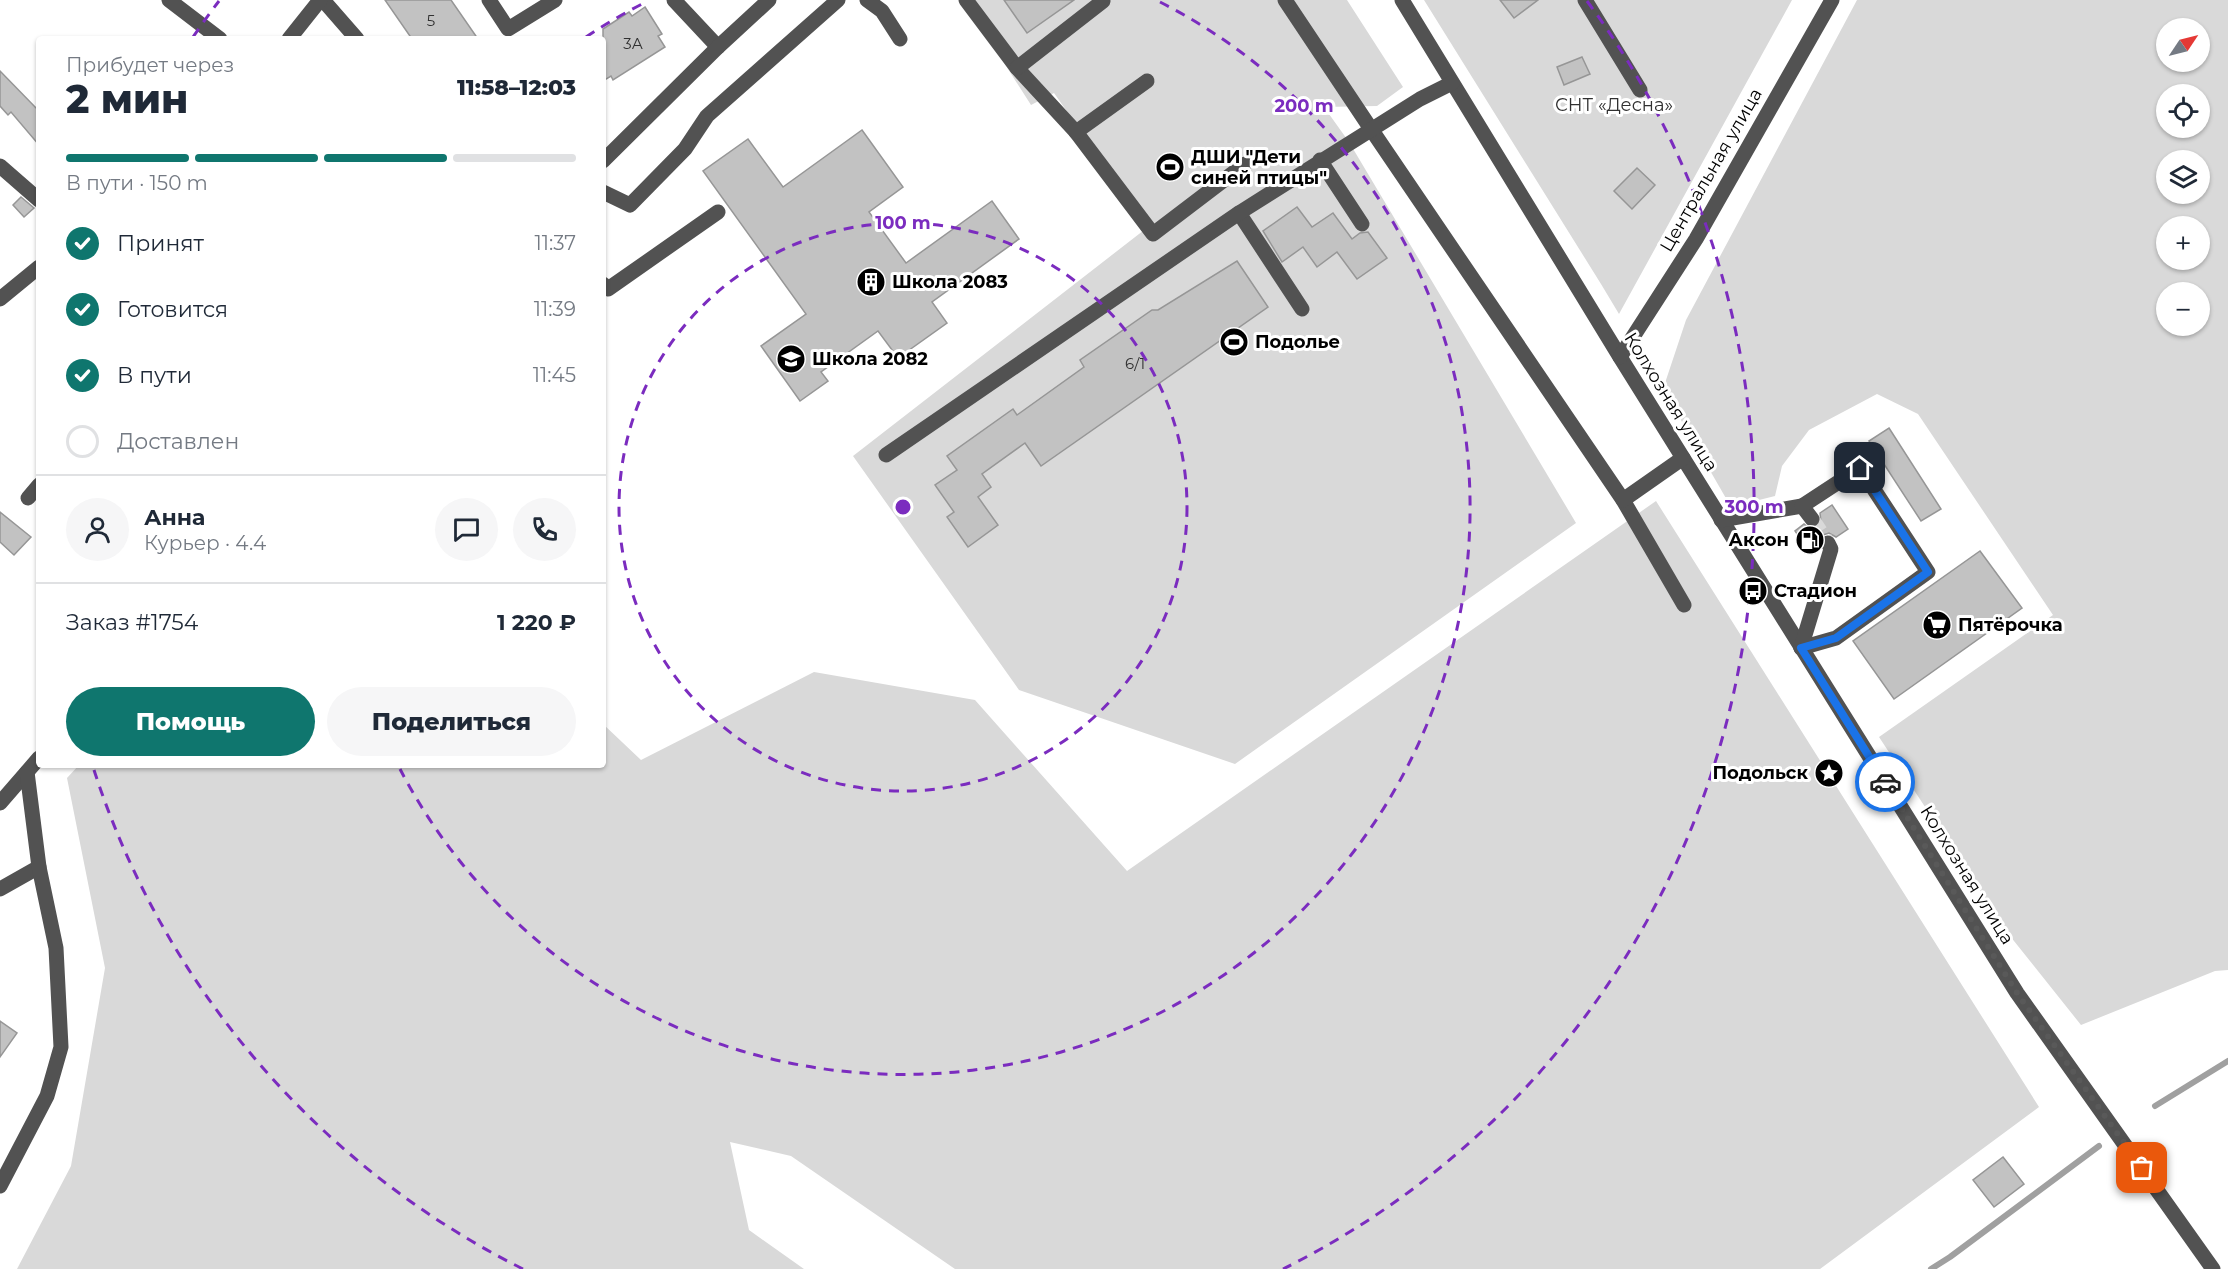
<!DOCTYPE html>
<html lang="ru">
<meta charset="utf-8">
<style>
:root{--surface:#fff;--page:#f6f6f7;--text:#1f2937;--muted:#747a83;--line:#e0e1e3;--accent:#0f766e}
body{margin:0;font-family:Montserrat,sans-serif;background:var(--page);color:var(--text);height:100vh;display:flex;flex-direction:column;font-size:22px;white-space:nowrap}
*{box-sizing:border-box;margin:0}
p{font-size:20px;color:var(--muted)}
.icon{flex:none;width:33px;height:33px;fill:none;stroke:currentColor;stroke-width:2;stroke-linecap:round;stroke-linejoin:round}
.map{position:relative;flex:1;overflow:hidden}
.sheet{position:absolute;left:36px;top:36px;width:570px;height:732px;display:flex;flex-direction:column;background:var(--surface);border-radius:6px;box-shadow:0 2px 4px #0004}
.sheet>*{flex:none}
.needle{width:39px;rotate:55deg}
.tools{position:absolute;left:2156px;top:18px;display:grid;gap:12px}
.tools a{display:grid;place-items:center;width:54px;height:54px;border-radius:50%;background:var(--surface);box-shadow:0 2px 4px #0004;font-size:30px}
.pin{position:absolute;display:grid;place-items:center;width:51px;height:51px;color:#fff;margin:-26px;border-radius:12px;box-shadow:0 3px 9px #0006}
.courier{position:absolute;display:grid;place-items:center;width:60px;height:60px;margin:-30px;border:4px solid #1a73e8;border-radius:50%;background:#fff;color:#222;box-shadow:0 2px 8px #0007}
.summary em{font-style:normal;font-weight:800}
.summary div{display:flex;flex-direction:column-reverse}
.summary{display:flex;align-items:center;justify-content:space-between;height:102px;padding:0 30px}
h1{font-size:39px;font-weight:800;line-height:45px}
.bar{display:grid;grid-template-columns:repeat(4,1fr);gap:9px 6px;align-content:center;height:72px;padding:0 30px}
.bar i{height:8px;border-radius:4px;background:var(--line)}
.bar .current{background:var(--accent)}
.bar p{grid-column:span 4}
.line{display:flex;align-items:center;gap:15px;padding:0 30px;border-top:2px solid var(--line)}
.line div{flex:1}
.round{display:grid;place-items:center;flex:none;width:63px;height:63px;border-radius:32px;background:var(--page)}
ol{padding:0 30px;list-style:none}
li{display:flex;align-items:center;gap:18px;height:66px}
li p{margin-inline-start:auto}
li .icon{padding:6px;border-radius:50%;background:var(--accent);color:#fff;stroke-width:4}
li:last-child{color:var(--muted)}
li i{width:33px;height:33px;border:3px solid var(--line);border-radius:50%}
.action{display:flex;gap:12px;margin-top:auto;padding:12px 30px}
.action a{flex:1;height:69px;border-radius:36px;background:var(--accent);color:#fff;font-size:24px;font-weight:800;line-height:69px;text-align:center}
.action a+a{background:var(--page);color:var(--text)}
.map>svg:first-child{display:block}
.green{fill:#d9d9d9;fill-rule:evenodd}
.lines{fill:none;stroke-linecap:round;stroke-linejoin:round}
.stream{stroke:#a0a0a0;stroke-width:6}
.building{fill:#c2c2c2;stroke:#969696;stroke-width:1.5}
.minor-tunnel{stroke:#d9d9d9;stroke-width:15;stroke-dasharray:15 8;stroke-linecap:butt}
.minor{stroke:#525252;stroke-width:15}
.done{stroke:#595959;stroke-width:6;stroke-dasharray:0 10.8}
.route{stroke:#1a73e8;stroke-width:8}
.ring{fill:none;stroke:#7b2cbf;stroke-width:3;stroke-dasharray:10 8}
.labels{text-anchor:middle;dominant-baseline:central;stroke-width:6;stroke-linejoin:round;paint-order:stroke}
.number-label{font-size:15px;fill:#303030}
.park-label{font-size:18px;fill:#303030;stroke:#fff}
.poi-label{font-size:18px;font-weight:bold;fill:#000;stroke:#fff;text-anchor:start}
.street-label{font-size:18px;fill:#000;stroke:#fff}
.centre{fill:#7b2cbf;stroke:#fff;stroke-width:3}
.ring-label{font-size:18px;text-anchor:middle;font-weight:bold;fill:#7b2cbf;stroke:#fff;stroke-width:6;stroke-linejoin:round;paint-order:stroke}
</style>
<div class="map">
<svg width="2228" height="1269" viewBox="0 0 2228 1269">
<rect width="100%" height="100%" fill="#fff"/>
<g class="green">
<path d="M964,0h383l56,87 -26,19 -53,1 25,35 227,381 -341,241 -216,-74 -166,-234 295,-229 -94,-134 -23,12z"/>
<path d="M1424,0h368l-173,314 -18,-30z"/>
<path d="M1857,0h371v970l-13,1 -134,54 -71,-89 -131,-199 174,-122 -135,-201 -41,-20 -68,36 -27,36 -7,30 -44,11 -68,-118 23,-69zM2166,28h33v34h-33zM2166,94h33v34h-33zM2166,160h33v34h-33zM2166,226h33v34h-33zM2166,292h33v34h-33z"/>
<path d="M1656,501l383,606 -219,162h-865l-164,-113 -61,-14 19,88 55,39h-787l54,-103 34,-198 -38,-190 12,-13h524v-41l38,36 173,-88 161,28 152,171z"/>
</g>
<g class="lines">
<g class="stream">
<path d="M2155,1106l73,-45"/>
<path d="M1931,1269l19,-12 149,-111"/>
</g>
</g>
<g class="building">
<path d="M385,0h66l27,39h-66z"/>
<path d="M1004,0h70l-47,33z"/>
<path d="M1500,0h38l-24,18z"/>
<path d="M645,7l17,27 -4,2 7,11 -52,33 -2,-4 -8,5v-52l26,-17 3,4z"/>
<path d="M1582,57l8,17 -26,11 -7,-18z"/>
<path d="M0,71l39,40v34l-28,-33 -3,3 -8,-9z"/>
<path d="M862,130l41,57 -34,25 37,51 86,-62 27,38 -87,63 15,21 -49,35 -20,-27 -57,41 7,9 -28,20 -39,-55 45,-32 -103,-143 45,-32 35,48z"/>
<path d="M1637,168l18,17 -23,24 -18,-18z"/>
<path d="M21,197l13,11 -10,9 -11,-12z"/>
<path d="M1297,207l15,20 21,-14 19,26 8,-6 8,-1 19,26 -30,21 -20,-27 -20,15 -14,-20 -21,15 -19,-31z"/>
<path d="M1237,261l31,46 -227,159 -16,-23 -43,31 9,13 -13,10 20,28 -30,22 -21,-30 7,-5 -19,-27 22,-15 -10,-14 66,-47 4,6 67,-48 -4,-7 72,-50h6z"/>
<path d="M1889,428l52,81 -20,12 -52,-80z"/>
<path d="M1832,505l16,24 -12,8 -7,-4 -6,2 -5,7 2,6 -9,6 -16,-23 9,-7 5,4 8,-1 4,-5 -1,-9z"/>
<path d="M0,512l31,25 -17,18 -14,-13z"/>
<path d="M1980,551l42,57 -128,91 -41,-58z"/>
<path d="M0,1021l17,12 -17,24z"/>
<path d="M2003,1157l21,27 -30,23 -21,-27z"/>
</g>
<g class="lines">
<path class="minor-tunnel" d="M1812,519l16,24"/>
<g class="minor">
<path d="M169,0l51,39"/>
<path d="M323,0l34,39"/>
<path d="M489,0l19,29 47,-29"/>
<path d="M674,0l44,47"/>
<path d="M867,0l15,11 18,28"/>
<path d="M966,0l51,68 59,64 77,102 92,-70"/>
<path d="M1285,0l86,129 252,371 61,105"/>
<path d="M1402,0l218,357 397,636 196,276"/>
<path d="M1585,0l55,90"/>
<path d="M289,39l31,-39"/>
<path d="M1017,68l86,-67 -1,-1"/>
<path d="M1076,132l71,-51"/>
<path d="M1320,160l42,64"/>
<path d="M603,161l115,-114 51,-47"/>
<path d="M0,166l39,34"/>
<path d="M603,192l27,13 55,-56 22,-33 131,-116"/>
<path d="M1239,213l63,96"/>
<path d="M603,284l5,5 110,-77"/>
<path d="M0,299l39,-32"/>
<path d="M1620,357l76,-118 136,-239"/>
<path d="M886,455l353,-242 181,-114 32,-16"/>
<path d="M28,498l11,-13"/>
<path d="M1623,500l60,-42"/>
<path d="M1721,520l81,-14 10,13"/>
<path d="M1801,648l35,-10 92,-66 -68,-104 -58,38"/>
<path d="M1801,648l30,-99 -3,-6"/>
<path d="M0,803l39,-45"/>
<path d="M0,889l39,-22"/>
<path d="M0,1186l47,-90 14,-49 -5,-99 -17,-81 -12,-95"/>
</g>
</g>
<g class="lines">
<path class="done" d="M1885,782l132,211 125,175"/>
<path class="route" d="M1860,468l68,104 -92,66 -35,10 84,134"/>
</g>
<g class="ring">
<circle cx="903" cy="507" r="284"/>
<path d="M586 37A567 567 0 0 1 646 2M1160 2A567 567 0 1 1 400 769"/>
<path d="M523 1269A851 851 0 0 1 94 770M193 37A851 851 0 0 1 219 1M1587 1A851 851 0 0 1 1283 1269"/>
</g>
<defs>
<g id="stadium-disc" transform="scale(1.5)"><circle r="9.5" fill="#000" stroke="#fff"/><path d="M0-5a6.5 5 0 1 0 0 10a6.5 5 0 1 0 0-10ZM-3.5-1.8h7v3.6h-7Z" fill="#fff"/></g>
<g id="building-disc" transform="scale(1.5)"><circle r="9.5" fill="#000" stroke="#fff"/><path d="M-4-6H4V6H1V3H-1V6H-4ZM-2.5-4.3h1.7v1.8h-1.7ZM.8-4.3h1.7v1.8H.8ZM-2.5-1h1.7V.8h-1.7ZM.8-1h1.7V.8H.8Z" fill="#fff"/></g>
<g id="school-disc" transform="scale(1.5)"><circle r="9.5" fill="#000" stroke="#fff"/><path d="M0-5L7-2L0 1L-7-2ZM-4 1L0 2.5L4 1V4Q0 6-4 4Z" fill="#fff"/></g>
<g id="fuel-disc" transform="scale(1.5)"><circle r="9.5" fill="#000" stroke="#fff"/><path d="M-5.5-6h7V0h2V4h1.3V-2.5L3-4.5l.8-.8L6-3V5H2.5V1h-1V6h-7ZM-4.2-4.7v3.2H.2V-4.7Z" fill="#fff"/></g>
<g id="bus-disc" transform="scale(1.5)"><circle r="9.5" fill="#000" stroke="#fff"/><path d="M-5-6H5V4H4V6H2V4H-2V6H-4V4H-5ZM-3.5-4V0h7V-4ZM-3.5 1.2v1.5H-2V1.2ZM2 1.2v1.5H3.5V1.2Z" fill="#fff"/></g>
<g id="supermarket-disc" transform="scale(1.5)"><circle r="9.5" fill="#000" stroke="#fff"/><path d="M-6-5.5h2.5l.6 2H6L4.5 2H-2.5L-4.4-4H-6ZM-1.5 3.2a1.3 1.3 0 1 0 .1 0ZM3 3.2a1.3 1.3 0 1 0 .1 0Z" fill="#fff"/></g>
<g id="sight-disc" transform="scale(1.5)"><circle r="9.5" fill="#000" stroke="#fff"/><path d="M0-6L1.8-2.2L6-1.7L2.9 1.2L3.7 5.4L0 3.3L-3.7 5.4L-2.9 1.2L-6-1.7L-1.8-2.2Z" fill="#fff"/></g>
</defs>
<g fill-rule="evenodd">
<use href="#stadium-disc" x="1170" y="167"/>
<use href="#building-disc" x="871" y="282"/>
<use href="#stadium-disc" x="1234" y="342"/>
<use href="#school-disc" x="791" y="359"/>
<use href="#fuel-disc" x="1810" y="540"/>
<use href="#bus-disc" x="1753" y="591"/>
<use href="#supermarket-disc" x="1937" y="625"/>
<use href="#sight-disc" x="1829" y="773"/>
</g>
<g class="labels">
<g class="number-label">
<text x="431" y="20">5</text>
<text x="633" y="43">3А</text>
<text x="1135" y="363">6/1</text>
</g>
<g class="park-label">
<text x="1614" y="105">СНТ «Десна»</text>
</g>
<g class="poi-label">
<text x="1191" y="157">ДШИ "Дети<tspan x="1191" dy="21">синей птицы"</tspan></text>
<text x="892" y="282">Школа 2083</text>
<text x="1255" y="342">Подолье</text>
<text x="812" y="359">Школа 2082</text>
<text x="1789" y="540" text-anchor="end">Аксон</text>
<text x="1774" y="591">Стадион</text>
<text x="1958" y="625">Пятёрочка</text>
<text x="1808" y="773" text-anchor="end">Подольск</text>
</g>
<g class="street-label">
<text transform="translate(1711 170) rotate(-60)">Центральная улица</text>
<text transform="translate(1671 402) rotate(58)">Колхозная улица</text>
<text transform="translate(1967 875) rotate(58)">Колхозная улица</text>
</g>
</g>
<circle cx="903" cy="507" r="9" class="centre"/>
<g class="ring-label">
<text x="1304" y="112">200 m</text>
<text x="903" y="229">100 m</text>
<text x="1754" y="513">300 m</text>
</g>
</svg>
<div class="tools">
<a><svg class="needle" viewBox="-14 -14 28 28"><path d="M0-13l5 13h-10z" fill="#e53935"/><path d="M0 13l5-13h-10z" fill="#747a83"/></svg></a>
<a><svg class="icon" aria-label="locate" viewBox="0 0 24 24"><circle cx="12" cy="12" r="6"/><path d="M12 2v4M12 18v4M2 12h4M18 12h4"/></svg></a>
<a><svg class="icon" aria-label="layers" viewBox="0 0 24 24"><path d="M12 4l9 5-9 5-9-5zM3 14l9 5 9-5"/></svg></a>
<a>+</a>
<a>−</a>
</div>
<div class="pin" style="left:2142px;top:1168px;background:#ea580c"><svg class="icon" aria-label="bag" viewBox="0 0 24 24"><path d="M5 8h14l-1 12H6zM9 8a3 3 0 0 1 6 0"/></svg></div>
<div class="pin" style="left:1860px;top:468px;background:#1f2937"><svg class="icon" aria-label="home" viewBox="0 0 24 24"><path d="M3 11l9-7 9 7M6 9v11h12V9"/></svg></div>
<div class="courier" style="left:1885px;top:782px"><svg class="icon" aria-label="car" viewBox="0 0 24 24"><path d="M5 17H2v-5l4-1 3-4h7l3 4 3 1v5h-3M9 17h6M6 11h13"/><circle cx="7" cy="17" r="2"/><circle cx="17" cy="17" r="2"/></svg></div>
<section class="sheet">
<div class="summary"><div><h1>2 мин</h1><p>Прибудет через</p></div><em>11:58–12:03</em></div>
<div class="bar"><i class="current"></i><i class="current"></i><i class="current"></i><i></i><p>В пути · 150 m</p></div>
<ol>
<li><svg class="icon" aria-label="check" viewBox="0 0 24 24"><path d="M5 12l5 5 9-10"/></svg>Принят<p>11:37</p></li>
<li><svg class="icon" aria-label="check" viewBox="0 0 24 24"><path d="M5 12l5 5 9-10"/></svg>Готовится<p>11:39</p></li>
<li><svg class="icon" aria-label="check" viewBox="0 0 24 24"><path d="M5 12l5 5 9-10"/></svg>В пути<p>11:45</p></li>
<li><i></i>Доставлен</li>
</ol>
<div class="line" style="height:108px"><a class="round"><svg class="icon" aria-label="person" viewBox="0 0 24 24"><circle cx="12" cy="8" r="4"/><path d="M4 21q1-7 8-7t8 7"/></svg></a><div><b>Анна</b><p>Курьер · 4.4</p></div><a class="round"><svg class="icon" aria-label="chat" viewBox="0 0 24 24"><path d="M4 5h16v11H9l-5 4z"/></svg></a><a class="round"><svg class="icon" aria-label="phone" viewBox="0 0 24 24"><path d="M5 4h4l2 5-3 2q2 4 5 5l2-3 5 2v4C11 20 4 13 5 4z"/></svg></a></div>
<div class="line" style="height:78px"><div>Заказ #1754</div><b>1 220 ₽</b></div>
<div class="action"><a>Помощь</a><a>Поделиться</a></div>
</section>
</div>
